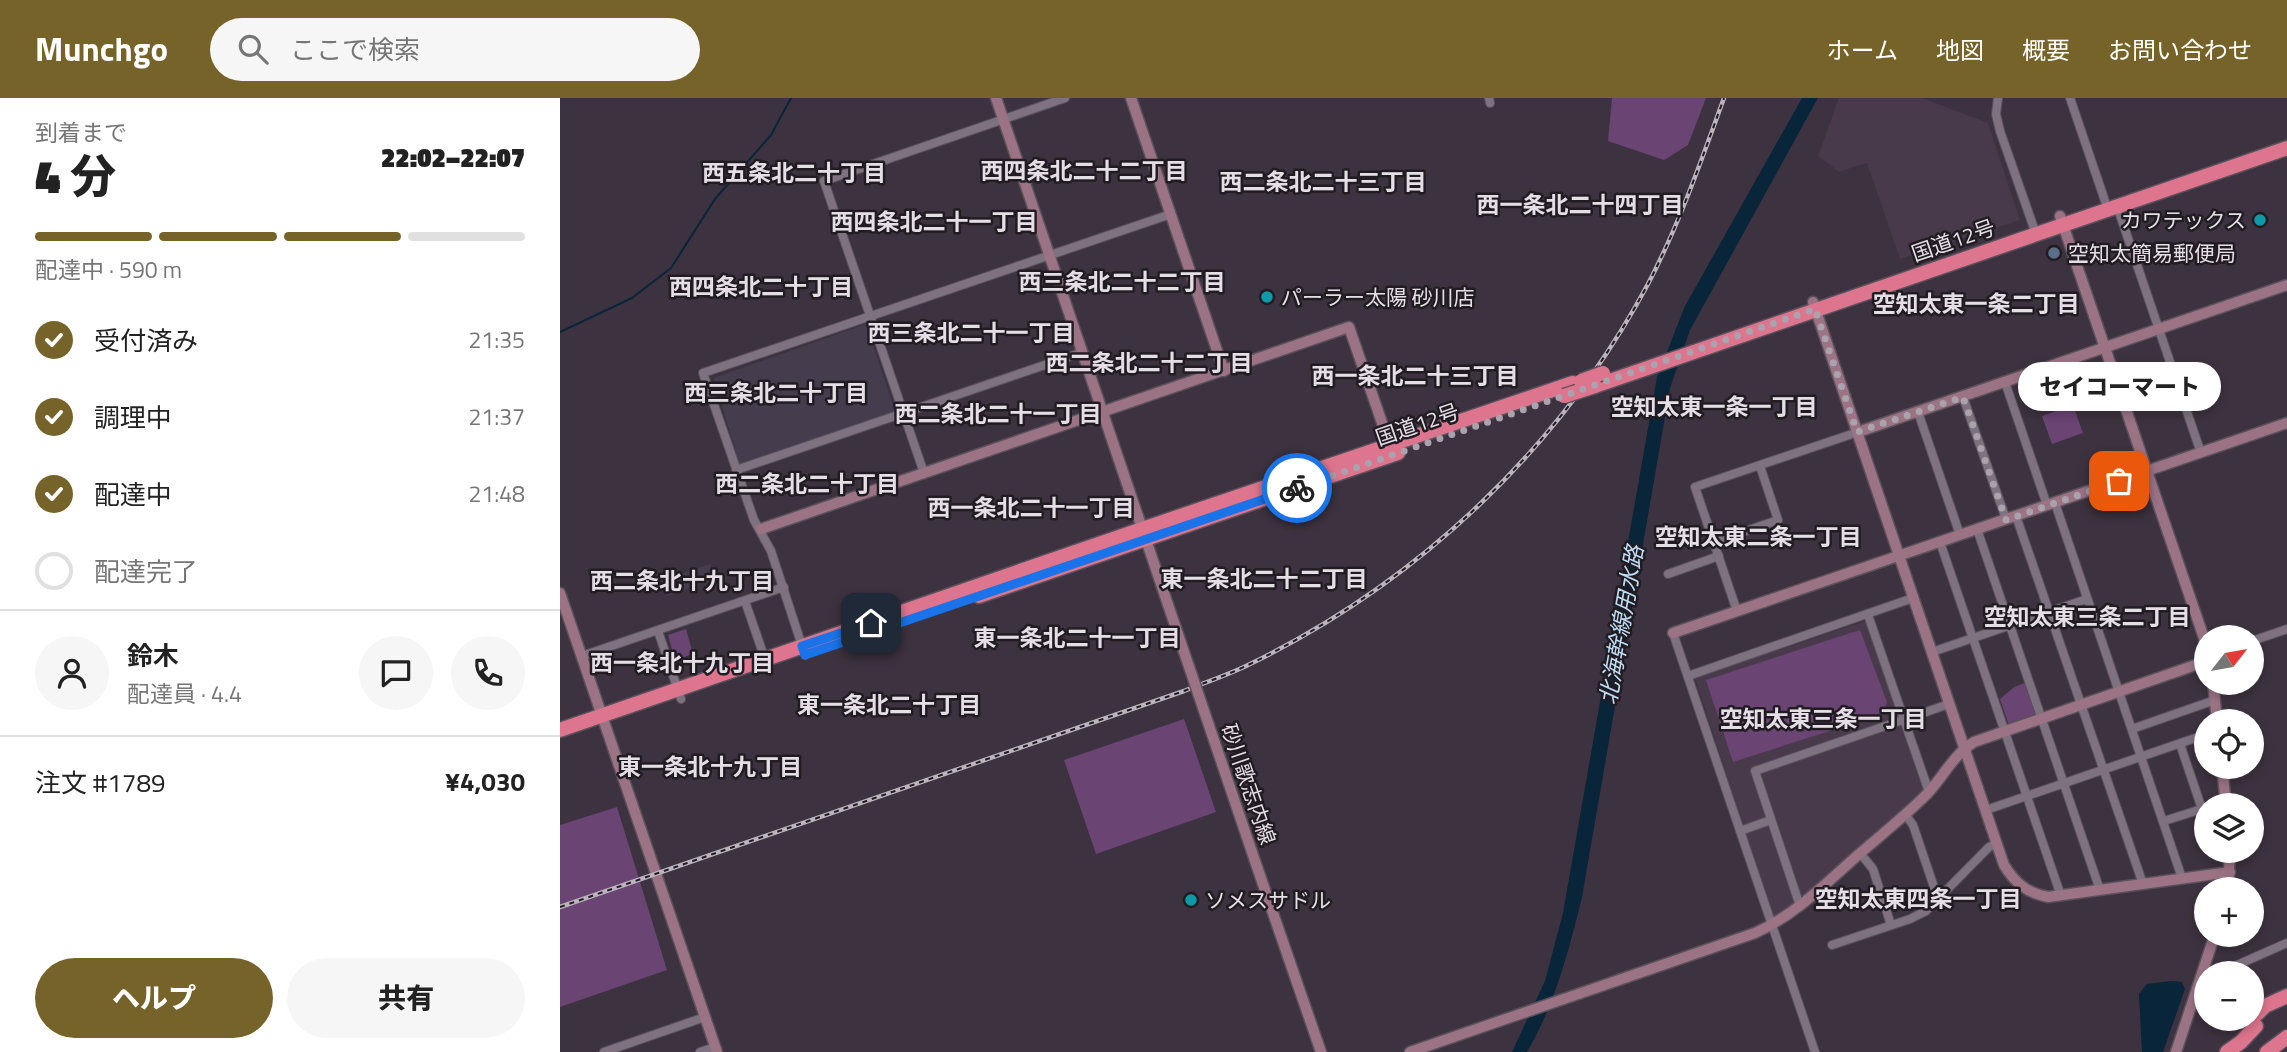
<!DOCTYPE html>
<html lang="ja">
<meta charset="utf-8">
<style>
:root{--surface:#fff;--page:#f6f6f6;--text:#222;--muted:#767676;--line:#e0e0e0;--accent:#76632a}
body{margin:0;font-family:"Titillium Web","Noto Sans JP",sans-serif;background:var(--page);color:var(--text);height:100vh;display:flex;flex-direction:column;font-size:26px;white-space:nowrap}
*{box-sizing:border-box;margin:0}
p{font-size:23px;color:var(--muted)}
.icon{flex:none;width:38px;height:38px;fill:none;stroke:currentColor;stroke-width:2;stroke-linecap:round;stroke-linejoin:round}
.map{position:relative;flex:1;overflow:hidden}
.side{display:flex;flex-direction:column;background:var(--surface);width:560px}
.side>*{flex:none}
.needle{width:46px;rotate:59deg}
.fabs{position:absolute;left:1634px;top:527px;display:grid;gap:14px}
.fabs a{display:grid;place-items:center;width:70px;height:70px;border-radius:50%;background:var(--surface);box-shadow:0 4px 10px #0003;font-size:35px}
.pin{position:absolute;display:grid;place-items:center;width:60px;height:60px;color:#fff;margin:-30px;border-radius:14px;box-shadow:0 4px 10px #0006}
.courier{position:absolute;display:grid;place-items:center;width:70px;height:70px;margin:-35px;border:5px solid #1a73e8;border-radius:50%;background:#fff;color:#222;box-shadow:0 2px 9px #0007}
.bubble{position:absolute;height:49px;border-radius:24px;background:var(--surface);box-shadow:0 4px 10px #0003;font-size:23px;font-weight:800;line-height:49px;text-align:center}
.summary em{font-style:normal;font-weight:800}
.summary div{display:flex;flex-direction:column-reverse}
.summary{display:flex;align-items:center;justify-content:space-between;height:119px;padding:0 35px}
h1{font-size:46px;font-weight:800;line-height:52px}
.bar{display:grid;grid-template-columns:repeat(4,1fr);gap:10px 7px;align-content:center;height:84px;padding:0 35px}
.bar i{height:9px;border-radius:5px;background:var(--line)}
.bar .selected{background:var(--accent)}
.bar p{grid-column:span 4}
.line{display:flex;align-items:center;gap:18px;padding:0 35px;border-top:2px solid var(--line)}
.line div{flex:1}
.round{display:grid;place-items:center;flex:none;width:74px;height:74px;border-radius:37px;background:var(--page)}
ol{padding:0 35px;list-style:none}
li{display:flex;align-items:center;gap:21px;height:77px}
li p{margin-inline-start:auto}
li .icon{padding:7px;border-radius:50%;background:var(--accent);color:#fff;stroke-width:4}
li:last-child{color:var(--muted)}
li i{width:38px;height:38px;border:4px solid var(--line);border-radius:50%}
.button{display:flex;gap:14px;margin-top:auto;padding:14px 35px}
.button a{flex:1;height:80px;border-radius:42px;background:var(--accent);color:#fff;font-size:28px;font-weight:800;line-height:80px;text-align:center}
.button a+a{background:var(--page);color:var(--text)}
header{display:flex;align-items:center;gap:42px;box-sizing:border-box;height:98px;padding:0 35px;background:var(--accent);color:#fff}
header strong{font-size:33px}
nav{display:flex;gap:38px;margin-inline-start:auto;font-size:24px}
.search{width:490px;height:63px;background:var(--page);display:flex;align-items:center;gap:18px;box-sizing:border-box;padding:0 24px;border-radius:38px;color:var(--muted);font-size:26px}
main{display:flex;flex:1;min-height:0}
.map>svg:first-child{display:block}
.built{fill:#48394b}
.industrial{fill:#453d4e}
.green{fill:#6a4472}
.water{fill:#08253a}
.lines{fill:none;stroke-linecap:round;stroke-linejoin:round}
.stream{stroke:#08253a;stroke-width:2}
.street-casing{stroke:#5a515c;stroke-width:10}
.secondary-casing{stroke:#5a515c;stroke-width:13}
.highway-casing{stroke:#5a515c;stroke-width:17}
.street{stroke:#7e7280;stroke-width:8}
.secondary{stroke:#9b7384;stroke-width:10}
.highway{stroke:#de758e;stroke-width:14}
.rail-casing{stroke:#bbb3bd;stroke-width:4.5}
.rail{stroke:#211c22;stroke-width:2;stroke-dasharray:5;stroke-linecap:butt}
.secondary-bridge-casing{stroke:#5a515c;stroke-width:13;stroke-linecap:butt}
.highway-bridge-casing{stroke:#5a515c;stroke-width:17;stroke-linecap:butt}
.secondary-bridge{stroke:#9b7384;stroke-width:10}
.highway-bridge{stroke:#de758e;stroke-width:14}
.done{stroke:#aaa2ac;stroke-width:7;stroke-dasharray:0 12.6}
.route{stroke:#1a73e8;stroke-width:9}
.culture-dot{fill:#0f9aa8;stroke:#211c22;stroke-width:2.5}
.service-dot{fill:#5c6f8a;stroke:#211c22;stroke-width:2.5}
.labels{text-anchor:middle;dominant-baseline:central;stroke-width:5;stroke-linejoin:round;paint-order:stroke}
.poi-label{font-size:21px;fill:#e5dee6;stroke:#211c22;text-anchor:start}
.street-label{font-size:21px;fill:#e5dee6;stroke:#211c22}
.neighbourhood-label{font-size:23px;font-weight:bold;fill:#e5dee6;stroke:#211c22}
.water-label{font-size:23px;font-style:italic;fill:#bedcf5;stroke:#211c22}
</style>
<header>
<strong>Munchgo</strong>
<div class="search"><svg class="icon" aria-label="search" viewBox="0 0 24 24"><circle cx="10" cy="10" r="6"/><path d="M15 15l6 6"/></svg>ここで検索</div>
<nav><a>ホーム</a><a>地図</a><a>概要</a><a>お問い合わせ</a></nav>
</header>
<main>
<section class="side">
<div class="summary"><div><h1>4 分</h1><p>到着まで</p></div><em>22:02–22:07</em></div>
<div class="bar"><i class="selected"></i><i class="selected"></i><i class="selected"></i><i></i><p>配達中 · 590 m</p></div>
<ol>
<li><svg class="icon" aria-label="check" viewBox="0 0 24 24"><path d="M5 12l5 5 9-10"/></svg>受付済み<p>21:35</p></li>
<li><svg class="icon" aria-label="check" viewBox="0 0 24 24"><path d="M5 12l5 5 9-10"/></svg>調理中<p>21:37</p></li>
<li><svg class="icon" aria-label="check" viewBox="0 0 24 24"><path d="M5 12l5 5 9-10"/></svg>配達中<p>21:48</p></li>
<li><i></i>配達完了</li>
</ol>
<div class="line" style="height:126px"><a class="round"><svg class="icon" aria-label="person" viewBox="0 0 24 24"><circle cx="12" cy="8" r="4"/><path d="M4 21q1-7 8-7t8 7"/></svg></a><div><b>鈴木</b><p>配達員 · 4.4</p></div><a class="round"><svg class="icon" aria-label="chat" viewBox="0 0 24 24"><path d="M4 5h16v11H9l-5 4z"/></svg></a><a class="round"><svg class="icon" aria-label="phone" viewBox="0 0 24 24"><path d="M5 4h4l2 5-3 2q2 4 5 5l2-3 5 2v4C11 20 4 13 5 4z"/></svg></a></div>
<div class="line" style="height:91px"><div>注文 #1789</div><b>¥4,030</b></div>
<div class="button"><a>ヘルプ</a><a>共有</a></div>
</section>
<div class="map">
<svg width="1727" height="954" viewBox="0 0 1727 954">
<rect width="100%" height="100%" fill="#3d323f"/>
<g class="built">
<path d="M1279,0h83l66,25 32,97 -120,39 -33,-96 -28,9 -21,-16z"/>
<path d="M1306,523l59,171 -21,20 -130,108 -79,-242z"/>
</g>
<g class="industrial">
<path d="M306,226l29,87 -155,55 -26,-88z"/>
<path d="M150,466l5,15 -48,17 -5,-15z"/>
</g>
<g class="green">
<path d="M1052,0h94l-18,47 -24,15 -56,-19z"/>
<path d="M1513,307l10,28 -31,11 -10,-28z"/>
<path d="M126,531l7,25 -18,6 -7,-25z"/>
<path d="M1300,532l27,72 -4,12 -150,48 -27,-82z"/>
<path d="M1467,584l11,33 -29,10 -9,-26 14,-12z"/>
<path d="M624,621l32,93 -120,42 -32,-94z"/>
<path d="M57,709l50,163 -107,37v-182z"/>
</g>
<g class="water">
<path d="M1242,0h16l-128,232 -20,58 -88,509c-13,53 -27,107 -55,155h-15l33,-71 18,-68 94,-536 28,-71z"/>
<path d="M1611,883l11,1 3,7 -22,63h-21l-3,-58 8,-10z"/>
</g>
<g class="lines">
<path class="stream" d="M0,234l72,-34 39,-30 44,-69 56,-64 20,-37"/>
<g class="street-casing">
<g id="street">
<path d="M929,0l1,5"/>
<path d="M1438,0l-2,16 4,17 36,103"/>
<path d="M1510,0l35,103"/>
<path d="M1557,108l84,247"/>
<path d="M1445,284l42,123"/>
<path d="M1403,299l43,122"/>
<path d="M1358,314l42,123"/>
<path d="M176,372l347,-118"/>
<path d="M364,375l-100,-292 241,-83"/>
<path d="M1495,405l127,375"/>
<path d="M1456,418l127,368"/>
<path d="M1417,431l123,361"/>
<path d="M1154,444l64,-22 -18,-54"/>
<path d="M1380,444l121,354"/>
<path d="M1108,476l51,-18"/>
<path d="M185,503l23,67"/>
<path d="M1177,513l-42,-124 163,-55"/>
<path d="M1308,517l61,177"/>
<path d="M98,533l23,68"/>
<path d="M1113,535l142,419"/>
<path d="M1692,543l35,-12"/>
<path d="M1372,554l155,-53"/>
<path d="M245,557l-34,-104 -17,-31 -51,-147 468,-159"/>
<path d="M22,558l202,-69"/>
<path d="M1128,578l225,-78"/>
<path d="M1572,631l83,-29"/>
<path d="M1620,646l22,65"/>
<path d="M1652,707l14,-5"/>
<path d="M1426,712l221,-76"/>
<path d="M1345,716l8,11 25,74"/>
<path d="M1604,723l41,-13"/>
<path d="M1180,733l31,-11"/>
<path d="M1300,755l13,16 18,56"/>
<path d="M1240,808l-45,-135 194,-67"/>
<path d="M1272,847l78,-26 16,-8 63,-64 8,-4"/>
<path d="M1659,875l68,-30"/>
<path d="M44,954l101,-35"/>
<path d="M140,954l15,-5"/>
</g>
</g>
<g class="secondary-casing">
<g id="secondary">
<path d="M436,0l166,489"/>
<path d="M571,0l93,273"/>
<path d="M1500,118l147,431"/>
<path d="M1253,204l191,563c11,18 23,28 44,32l182,-25"/>
<path d="M1298,334l429,-147"/>
<path d="M201,431l588,-202 41,119"/>
<path d="M0,495l157,459"/>
<path d="M1113,535l614,-210"/>
<path d="M1653,584l4,39"/>
<path d="M1662,668l4,39"/>
<path d="M695,763l66,191"/>
<path d="M1668,791l2,-39"/>
<path d="M850,954l345,-119c40,-18 70,-49 103,-78 23,-20 47,-39 69,-61 17,-18 26,-39 47,-52l233,-81"/>
<path d="M1616,954l39,-118"/>
</g>
</g>
<g class="highway-casing">
<g id="highway">
<path d="M1035,288l692,-238"/>
<path d="M419,498l419,-143"/>
<path d="M0,632l582,-201 431,-146"/>
<path d="M1697,916l8,-8 22,-10"/>
<path d="M1667,954l14,-10 15,-16"/>
<path d="M1707,954l20,-15"/>
</g>
</g>
<use href="#street" class="street"/>
<use href="#secondary" class="secondary"/>
<use href="#highway" class="highway"/>
<g class="rail-casing">
<path id="rail" d="M0,809l624,-216c22,-9 44,-16 64,-26 169,-82 311,-215 400,-381 31,-59 53,-123 76,-186"/>
</g>
<use href="#rail" class="rail"/>
<g class="secondary-bridge-casing">
<path id="secondary-bridge" d="M602,489l93,274"/>
</g>
<g class="highway-bridge-casing">
<g id="highway-bridge">
<path d="M1021,283l22,-8"/>
<path d="M1004,298l31,-10"/>
</g>
</g>
<use href="#secondary-bridge" class="secondary-bridge"/>
<use href="#highway-bridge" class="highway-bridge"/>
</g>
<g class="lines">
<path class="done" d="M737,390l518,-179 42,123 106,-35 43,123 113,-39"/>
<path class="route" d="M311,525l-69,23 3,9 492,-167"/>
</g>
<g class="culture-dot">
<circle cx="1700" cy="122" r="7"/>
<circle cx="707" cy="199" r="7"/>
<circle cx="631" cy="802" r="7"/>
</g>
<circle class="service-dot" cx="1494" cy="155" r="7"/>
<g class="labels">
<g class="poi-label">
<text x="1686" y="122" text-anchor="end">カワテックス</text>
<text x="1508" y="155">空知太簡易郵便局</text>
<text x="721" y="199">パーラー太陽 砂川店</text>
<text x="645" y="802">ソメスサドル</text>
</g>
<g class="street-label">
<text transform="translate(1393 142) rotate(-19)">国道12号</text>
<text transform="translate(857 326) rotate(-19)">国道12号</text>
<text transform="translate(689 686) rotate(71)">砂川歌志内線</text>
</g>
<g class="neighbourhood-label">
<text x="524" y="72">西四条北二十二丁目</text>
<text x="234" y="74">西五条北二十丁目</text>
<text x="763" y="83">西二条北二十三丁目</text>
<text x="1020" y="106">西一条北二十四丁目</text>
<text x="374" y="123">西四条北二十一丁目</text>
<text x="562" y="183">西三条北二十二丁目</text>
<text x="201" y="188">西四条北二十丁目</text>
<text x="1416" y="205">空知太東一条二丁目</text>
<text x="411" y="234">西三条北二十一丁目</text>
<text x="589" y="264">西二条北二十二丁目</text>
<text x="855" y="277">西一条北二十三丁目</text>
<text x="216" y="294">西三条北二十丁目</text>
<text x="1154" y="308">空知太東一条一丁目</text>
<text x="438" y="315">西二条北二十一丁目</text>
<text x="247" y="385">西二条北二十丁目</text>
<text x="471" y="409">西一条北二十一丁目</text>
<text x="1198" y="438">空知太東二条一丁目</text>
<text x="704" y="480">東一条北二十二丁目</text>
<text x="122" y="482">西二条北十九丁目</text>
<text x="1527" y="518">空知太東三条二丁目</text>
<text x="517" y="539">東一条北二十一丁目</text>
<text x="122" y="564">西一条北十九丁目</text>
<text x="329" y="606">東一条北二十丁目</text>
<text x="1263" y="620">空知太東三条一丁目</text>
<text x="150" y="668">東一条北十九丁目</text>
<text x="1358" y="800">空知太東四条一丁目</text>
</g>
<g class="water-label">
<text transform="translate(1061 527) rotate(-80)">北海幹線用水路</text>
</g>
</g>
</svg>
<div class="fabs">
<a><svg class="needle" viewBox="-14 -14 28 28"><path d="M0-13l5 13h-10z" fill="#e53935"/><path d="M0 13l5-13h-10z" fill="#767676"/></svg></a>
<a><svg class="icon" aria-label="locate" viewBox="0 0 24 24"><circle cx="12" cy="12" r="6"/><path d="M12 2v4M12 18v4M2 12h4M18 12h4"/></svg></a>
<a><svg class="icon" aria-label="layers" viewBox="0 0 24 24"><path d="M12 4l9 5-9 5-9-5zM3 14l9 5 9-5"/></svg></a>
<a>+</a>
<a>−</a>
</div>
<div class="pin" style="left:1559px;top:383px;background:#ea580c"><svg class="icon" aria-label="bag" viewBox="0 0 24 24"><path d="M5 8h14l-1 12H6zM9 8a3 3 0 0 1 6 0"/></svg></div>
<div class="pin" style="left:311px;top:525px;background:#1f2937"><svg class="icon" aria-label="home" viewBox="0 0 24 24"><path d="M3 11l9-7 9 7M6 9v11h12V9"/></svg></div>
<div class="courier" style="left:737px;top:390px"><svg class="icon" aria-label="bike" viewBox="0 0 24 24"><circle cx="6" cy="16" r="4"/><circle cx="18" cy="16" r="4"/><path d="M6 16l4-8h5l3 8M10 8l3 8H6M13 5h3"/></svg></div>
<div class="bubble" style="left:1458px;top:264px;width:203px">セイコーマート</div>
</div>
</main>
